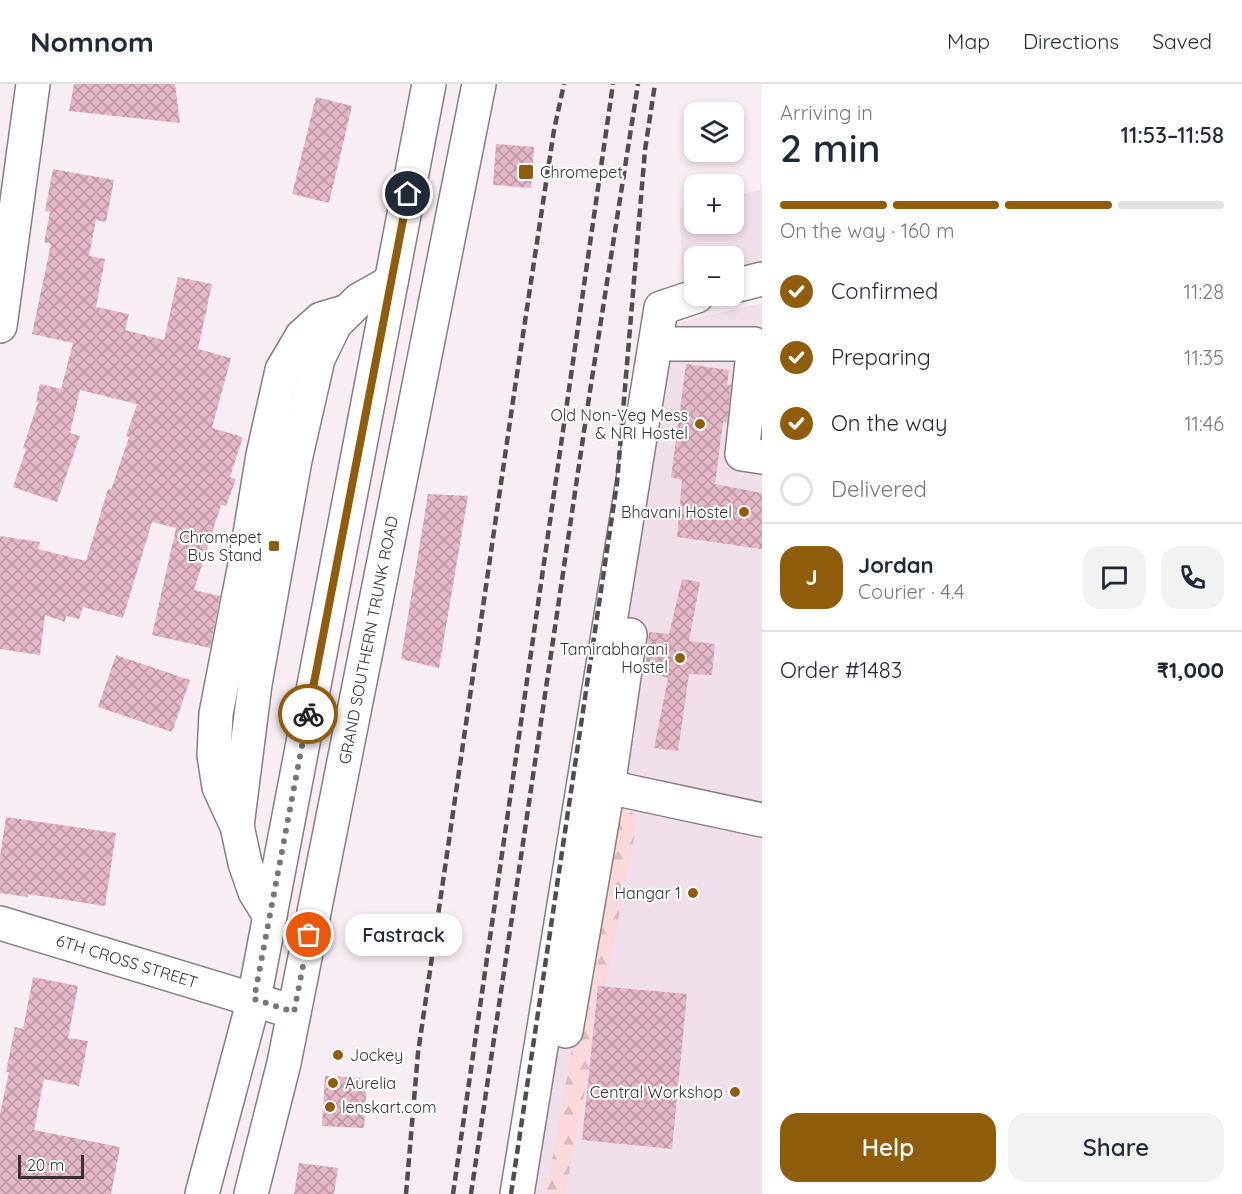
<!DOCTYPE html>
<meta charset="utf-8">
<style>
:root{--surface:#fff;--page:#f2f2f3;--text:#1f2937;--muted:#747a83;--line:#e0e1e3;--accent:#905d0d}
body{margin:0;font-family:Quicksand,sans-serif;background:var(--page);color:var(--text);height:100vh;display:flex;flex-direction:column;font-size:22px;white-space:nowrap}
*{box-sizing:border-box;margin:0}
p{font-size:20px;color:var(--muted)}
.icon{flex:none;width:33px;height:33px;fill:none;stroke:currentColor;stroke-width:2;stroke-linecap:round;stroke-linejoin:round}
.map{position:relative;flex:1;overflow:hidden}
.side{display:flex;flex-direction:column;background:var(--surface);width:480px}
.side>*{flex:none}
.buttons{position:absolute;left:684px;top:18px;display:grid;gap:12px}
.buttons a{display:grid;place-items:center;width:60px;height:60px;border-radius:12px;background:var(--surface);box-shadow:0 3px 9px #0003;font-size:30px}
.scale{position:absolute;left:18px;bottom:15px;width:66px;box-sizing:border-box;padding-left:6px;border:3px solid #363235;border-top:0;font-size:16px;line-height:21px;white-space:nowrap;color:#363235;-webkit-text-stroke:4px #fff;paint-order:stroke}
.pin{position:absolute;display:grid;place-items:center;width:51px;height:51px;color:#fff;margin:-26px;border:3px solid #fff;border-radius:50%;box-shadow:0 2px 6px #0007}
.courier{position:absolute;display:grid;place-items:center;width:60px;height:60px;margin:-30px;border:4px solid #905d0d;border-radius:50%;background:#fff;color:#222;box-shadow:0 2px 8px #0007}
.bubble{position:absolute;height:42px;border-radius:18px;background:var(--surface);box-shadow:0 3px 9px #0003;font-size:20px;font-weight:600;line-height:42px;text-align:center}
.summary em{font-style:normal;font-weight:600}
.summary div{display:flex;flex-direction:column-reverse}
.summary{display:flex;align-items:center;justify-content:space-between;height:102px;padding:0 18px}
h1{font-size:39px;font-weight:600;line-height:45px}
.bar{display:grid;grid-template-columns:repeat(4,1fr);gap:9px 6px;align-content:center;height:72px;padding:0 18px}
.bar i{height:8px;border-radius:4px;background:var(--line)}
.bar .current{background:var(--accent)}
.bar p{grid-column:span 4}
.line{display:flex;align-items:center;gap:15px;padding:0 18px;border-top:2px solid var(--line)}
.line div{flex:1}
.round{display:grid;place-items:center;flex:none;width:63px;height:63px;border-radius:18px;background:var(--page)}
ol{padding:0 18px;list-style:none}
li{display:flex;align-items:center;gap:18px;height:66px}
li p{margin-inline-start:auto}
li .icon{padding:6px;border-radius:50%;background:var(--accent);color:#fff;stroke-width:4}
li:last-child{color:var(--muted)}
li i{width:33px;height:33px;border:3px solid var(--line);border-radius:50%}
.primary-button{display:flex;gap:12px;margin-top:auto;padding:12px 18px}
.primary-button a{flex:1;height:69px;border-radius:18px;background:var(--accent);color:#fff;font-size:24px;font-weight:600;line-height:69px;text-align:center}
.primary-button a+a{background:var(--page);color:var(--text)}
header{display:flex;align-items:center;gap:36px;box-sizing:border-box;height:84px;padding:0 30px;background:var(--surface);border-bottom:2px solid var(--line)}
header strong{font-size:28px}
nav{display:flex;gap:33px;margin-inline-start:auto;font-size:21px}
main{display:flex;flex:1;min-height:0}
.map>svg:first-child{display:block}
.built{fill:#f0dfeb}
.forest{fill:url(#forest-firs)}
.building{fill:url(#building-cross-hatch)}
.lines{fill:none;stroke-linecap:round;stroke-linejoin:round}
.minor-casing{stroke:#877e84;stroke-width:36}
.major-casing{stroke:#877e84;stroke-width:36}
.minor{stroke:#fff;stroke-width:33}
.major{stroke:#fff;stroke-width:33}
.rail{stroke:#524d50;stroke-width:4.5;stroke-dasharray:9 4.5;stroke-linecap:butt}
.done{stroke:#7a7378;stroke-width:6;stroke-dasharray:0 10.8}
.route{stroke:#905d0d;stroke-width:8}
.poi-dot{fill:#905d0d;stroke:#fff;stroke-width:2}
.labels{text-anchor:middle;dominant-baseline:central;stroke-width:4.5;stroke-linejoin:round;paint-order:stroke}
.poi-label{font-size:16px;fill:#363235;stroke:#fff;text-anchor:end}
.street-label{font-size:16px;fill:#363235;stroke:#fff}
</style>
<header>
<strong>Nomnom</strong>
<nav><a>Map</a><a>Directions</a><a>Saved</a></nav>
</header>
<main>
<div class="map">
<svg width="762" height="1110" viewBox="0 0 762 1110">
<defs>
<pattern id="forest-firs" width="22" height="20" patternUnits="userSpaceOnUse" patternTransform="scale(1.5)"><rect width="22" height="20" fill="#fbd9db"/><path d="M5 1l3.5 6h-7zM16 11l3.5 6h-7z" fill="#d8bbbd"/></pattern>
<pattern id="building-cross-hatch" width="8" height="8" patternUnits="userSpaceOnUse" patternTransform="scale(1.5)"><rect width="8" height="8" fill="#e4b6c6"/><path d="M0 0l8 8M0 8l8-8" fill="none" stroke="#ba95a2"/></pattern>
</defs>
<rect width="100%" height="100%" fill="#f8edf4"/>
<g class="built">
<path d="M762,105v81l-28,6v-20h-40v30l-12,3 -2,-81 14,-3v19h40v-28z"/>
<path d="M762,219v891h-227l133,-869z"/>
</g>
<path class="forest" d="M616,715l22,19 -73,376h-19z"/>
<g class="building">
<path d="M74,0h101l5,39 -111,-12z"/>
<path d="M316,13l36,9 -23,97 -37,-9z"/>
<path d="M496,60l38,3 -3,41 -38,-3z"/>
<path d="M53,85l61,11 -8,42 -10,-2 -7,36 16,3 -9,48 33,7 -4,16 39,10 14,-63 34,7 -14,65 33,9 -19,70 31,9 -13,40 6,2 -10,27 -5,-1 -27,85 26,6 -10,52 -58,-13 24,-107 -24,-6 -29,96 -40,-11 -4,12 -13,-3 -1,6 -20,-7 -5,40 -40,-6v-113l40,6 -2,7 48,12 22,-72 3,1 18,-53 -3,-1 11,-32 -57,-14 -10,43 10,3 -23,66 -44,-15 13,-38 -3,-1 15,-46h-2l4,-18 21,5 12,-46 -41,-9 19,-90 -7,-2 6,-30 -5,-1z"/>
<path d="M686,280l43,6 -2,15h4l-4,38 -4,-1 -8,62 47,9v56l-85,-12 5,-57 -11,-3z"/>
<path d="M428,410l40,2 -29,172 -38,-9z"/>
<path d="M682,495l18,3 -11,59 26,3 -3,31 -23,-1 -11,77 -24,-3 14,-70 -23,-6 4,-40 20,2z"/>
<path d="M116,571l74,25 -18,52 -74,-25z"/>
<path d="M6,733l110,16 -11,73 -77,-12v3l-28,-4v-36z"/>
<path d="M33,893l45,9 -10,52 20,3 -9,45 -35,-7 -10,51 86,17 -9,47h-111v-80l9,-42h-3l9,-45 8,2z"/>
<path d="M598,902l89,8 -15,155 -90,-9z"/>
<path d="M325,992l42,2 -3,50 -42,-2z"/>
<path d="M299,1079l39,5 -4,26h-40z"/>
</g>
<g class="lines">
<g class="minor-casing">
<g id="minor">
<path d="M734,202l28,-7"/>
<path d="M0,242l33,-242"/>
<path d="M672,260h82l-12,110 20,3"/>
<path d="M608,703l154,33"/>
<path d="M237,742l18,-142 40,-224 23,-101 17,-35 24,-24 32,-18"/>
<path d="M270,832l-15,-24 -10,-29 -8,-37 -18,-39 -5,-32 2,-41 29,-150 18,-109 19,-85 20,-34 19,-17 27,-8"/>
<path d="M0,839l294,89"/>
<path d="M566,947l42,-244 22,-152"/>
<path d="M517,1110l144,-886 36,-12"/>
</g>
</g>
<g class="major-casing">
<g id="major">
<path d="M202,1110l52,-195 175,-915"/>
<path d="M251,1110l33,-131 195,-979"/>
</g>
</g>
<use href="#minor" class="minor"/>
<use href="#major" class="major"/>
<g class="rail">
<path d="M406,1110l12,-141 96,-659 40,-264 10,-46"/>
<path d="M453,1110l160,-1110"/>
<path d="M471,1110l119,-803 48,-307"/>
<path d="M511,1110l106,-711 28,-333 10,-66"/>
</g>
</g>
<g class="lines">
<path class="done" d="M308,630l-54,285 40,13 15,-77"/>
<path class="route" d="M308,630l100,-520"/>
</g>
<g class="poi-dot">
<rect x="518" y="80" width="16" height="16" rx="3"/>
<circle cx="700" cy="340" r="6"/>
<circle cx="744" cy="428" r="6"/>
<rect x="268" y="456" width="12" height="12" rx="3"/>
<circle cx="680" cy="574" r="6"/>
<circle cx="693" cy="809" r="6"/>
<circle cx="338" cy="971" r="6"/>
<circle cx="333" cy="999" r="6"/>
<circle cx="735" cy="1008" r="6"/>
<circle cx="330" cy="1023" r="6"/>
</g>
<g class="labels">
<g class="poi-label">
<text x="540" y="88" text-anchor="start">Chromepet</text>
<text x="688" y="331">Old Non-Veg Mess<tspan x="688" dy="18">&amp; NRI Hostel</tspan></text>
<text x="732" y="428">Bhavani Hostel</text>
<text x="262" y="453">Chromepet<tspan x="262" dy="18">Bus Stand</tspan></text>
<text x="668" y="565">Tamirabharani<tspan x="668" dy="18">Hostel</tspan></text>
<text x="681" y="809">Hangar 1</text>
<text x="350" y="971" text-anchor="start">Jockey</text>
<text x="345" y="999" text-anchor="start">Aurelia</text>
<text x="723" y="1008">Central Workshop</text>
<text x="342" y="1023" text-anchor="start">lenskart.com</text>
</g>
<g class="street-label">
<text transform="translate(368 556) rotate(-79)">GRAND SOUTHERN TRUNK ROAD</text>
<text transform="translate(127 877) rotate(17)">6TH CROSS STREET</text>
</g>
</g>
</svg>
<div class="buttons">
<a><svg class="icon" aria-label="layers" viewBox="0 0 24 24"><path d="M12 4l9 5-9 5-9-5zM3 14l9 5 9-5"/></svg></a>
<a>+</a>
<a>−</a>
</div>
<div class="scale">20 m</div>
<div class="pin" style="left:309px;top:851px;background:#ea580c"><svg class="icon" aria-label="bag" viewBox="0 0 24 24"><path d="M5 8h14l-1 12H6zM9 8a3 3 0 0 1 6 0"/></svg></div>
<div class="pin" style="left:408px;top:110px;background:#1f2937"><svg class="icon" aria-label="home" viewBox="0 0 24 24"><path d="M3 11l9-7 9 7M6 9v11h12V9"/></svg></div>
<div class="courier" style="left:308px;top:630px"><svg class="icon" aria-label="bike" viewBox="0 0 24 24"><circle cx="6" cy="16" r="4"/><circle cx="18" cy="16" r="4"/><path d="M6 16l4-8h5l3 8M10 8l3 8H6M13 5h3"/></svg></div>
<div class="bubble" style="left:345px;top:830px;width:117px">Fastrack</div>
</div>
<section class="side">
<div class="summary"><div><h1>2 min</h1><p>Arriving in</p></div><em>11:53–11:58</em></div>
<div class="bar"><i class="current"></i><i class="current"></i><i class="current"></i><i></i><p>On the way · 160 m</p></div>
<ol>
<li><svg class="icon" aria-label="check" viewBox="0 0 24 24"><path d="M5 12l5 5 9-10"/></svg>Confirmed<p>11:28</p></li>
<li><svg class="icon" aria-label="check" viewBox="0 0 24 24"><path d="M5 12l5 5 9-10"/></svg>Preparing<p>11:35</p></li>
<li><svg class="icon" aria-label="check" viewBox="0 0 24 24"><path d="M5 12l5 5 9-10"/></svg>On the way<p>11:46</p></li>
<li><i></i>Delivered</li>
</ol>
<div class="line" style="height:108px"><b class="round" style="background:var(--accent);color:#fff">J</b><div><b>Jordan</b><p>Courier · 4.4</p></div><a class="round"><svg class="icon" aria-label="chat" viewBox="0 0 24 24"><path d="M4 5h16v11H9l-5 4z"/></svg></a><a class="round"><svg class="icon" aria-label="phone" viewBox="0 0 24 24"><path d="M5 4h4l2 5-3 2q2 4 5 5l2-3 5 2v4C11 20 4 13 5 4z"/></svg></a></div>
<div class="line" style="height:78px"><div>Order #1483</div><b>₹1,000</b></div>
<div class="primary-button"><a>Help</a><a>Share</a></div>
</section>
</main>
